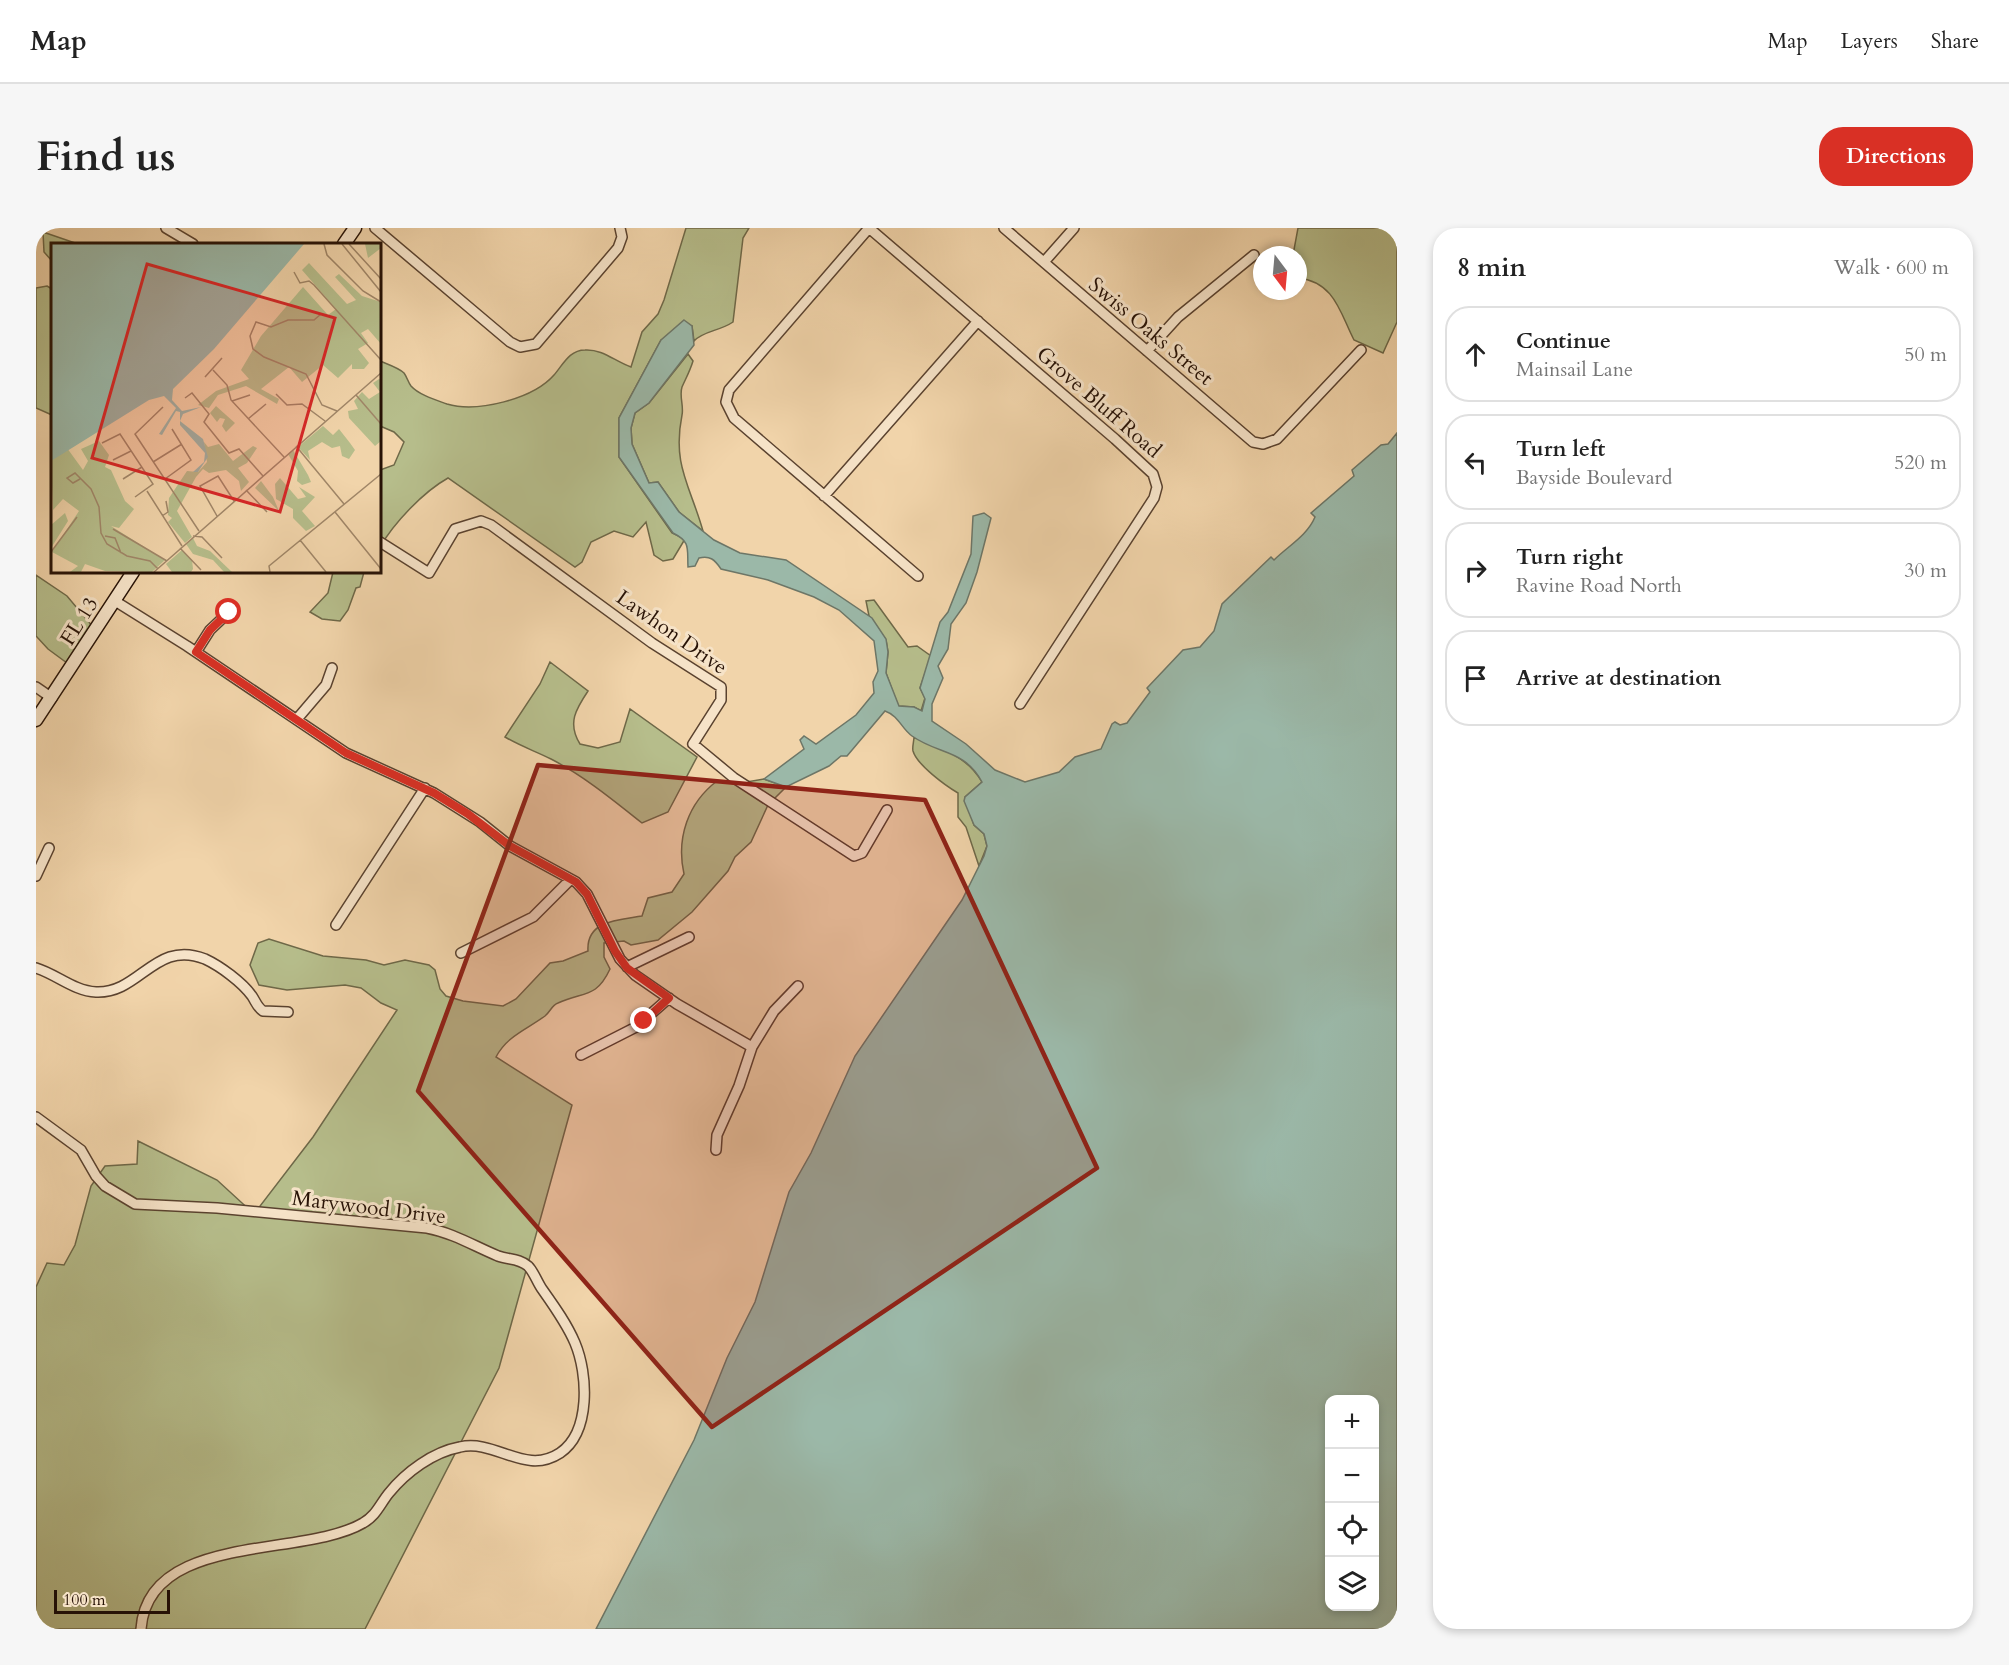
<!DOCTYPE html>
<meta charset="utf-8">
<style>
body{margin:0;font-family:Cardo,serif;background:#f6f6f6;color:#222}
.controls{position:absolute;right:18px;bottom:18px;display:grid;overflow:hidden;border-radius:12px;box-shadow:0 3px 9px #0003}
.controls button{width:54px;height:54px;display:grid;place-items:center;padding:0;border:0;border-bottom:2px solid #e0e0e0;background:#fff;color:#222;font:30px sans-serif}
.compass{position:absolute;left:1217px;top:18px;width:54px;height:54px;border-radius:50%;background:#fff;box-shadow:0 3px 9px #0003;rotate:164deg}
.scale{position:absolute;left:18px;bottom:15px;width:116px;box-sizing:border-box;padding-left:6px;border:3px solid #271206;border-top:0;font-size:16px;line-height:21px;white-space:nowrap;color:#271206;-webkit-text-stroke:4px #f6e3c8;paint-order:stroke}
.stop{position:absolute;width:18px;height:18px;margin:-14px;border:4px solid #d93025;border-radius:50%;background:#fff}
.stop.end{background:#d93025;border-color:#fff;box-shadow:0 2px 6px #0008}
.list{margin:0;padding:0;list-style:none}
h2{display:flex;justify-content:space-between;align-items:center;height:78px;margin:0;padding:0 24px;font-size:26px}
h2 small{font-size:20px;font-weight:400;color:#767676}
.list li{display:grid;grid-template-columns:39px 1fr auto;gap:18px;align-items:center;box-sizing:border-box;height:96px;margin:0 12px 12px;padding:0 12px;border:2px solid #e0e0e0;border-radius:24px}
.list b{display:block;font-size:22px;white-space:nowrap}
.list p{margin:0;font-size:20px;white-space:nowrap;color:#767676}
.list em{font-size:20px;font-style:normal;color:#767676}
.icon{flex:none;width:33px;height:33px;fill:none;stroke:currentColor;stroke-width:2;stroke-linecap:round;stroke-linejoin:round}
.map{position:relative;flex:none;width:1361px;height:1401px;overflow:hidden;border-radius:24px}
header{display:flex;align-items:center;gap:36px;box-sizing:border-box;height:84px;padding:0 30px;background:#fff;border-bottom:2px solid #e0e0e0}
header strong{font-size:28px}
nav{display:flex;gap:33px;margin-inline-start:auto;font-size:21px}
.intro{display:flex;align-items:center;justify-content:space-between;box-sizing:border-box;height:144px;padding:0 36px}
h1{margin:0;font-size:42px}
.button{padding:15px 27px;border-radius:24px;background:#d93025;color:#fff;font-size:21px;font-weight:700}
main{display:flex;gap:36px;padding:0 36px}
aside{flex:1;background:#fff;border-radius:24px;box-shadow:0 3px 9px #0003}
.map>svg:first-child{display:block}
</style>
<header>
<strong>Map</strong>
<nav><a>Map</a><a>Layers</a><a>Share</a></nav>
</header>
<div class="intro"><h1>Find us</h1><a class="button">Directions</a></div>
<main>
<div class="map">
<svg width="1361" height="1401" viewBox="0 0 1361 1401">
<rect width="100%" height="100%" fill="#f1d4aa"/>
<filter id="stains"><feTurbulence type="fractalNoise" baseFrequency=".00333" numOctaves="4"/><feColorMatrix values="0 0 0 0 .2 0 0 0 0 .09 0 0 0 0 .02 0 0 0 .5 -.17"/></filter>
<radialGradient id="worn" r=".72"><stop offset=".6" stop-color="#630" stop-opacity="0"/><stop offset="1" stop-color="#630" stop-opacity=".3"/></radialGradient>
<!-- green -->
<path fill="#b6bd8b" stroke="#6e6848" stroke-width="1.5" d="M650,0h63l-6,10 -10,84c-13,9 -30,9 -39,19l-2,-15 -31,14 -42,78v39l53,76 13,6 -12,20 -10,2 -9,-6 -8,-33 -13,15 -19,-6 -23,11 -9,20 -7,5 -127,-89c-25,14 -54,45 -68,69v-77l14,-5 10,-23 -10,-10 -14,-6v-65c7,3 19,7 24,12 3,4 4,9 7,13 8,9 25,14 36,18 30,9 86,-5 107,-29 9,-10 15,-25 31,-25 18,-1 29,11 46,17l11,-35 16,-18 6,-14z
M1262,0h99v94l-14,31 -29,-13c-14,-27 -19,-58 -56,-62v-23h-5z
M7,4l35,12h-26v17l-8,-9z
M11,58l5,3v126l-16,-7v-120z
M652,126l5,7c-3,10 -7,17 -11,26 -3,9 2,19 0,28 -10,50 8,70 21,116l-24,-19 -21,-30 -9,1 -17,-39 -1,-16 4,-15 14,-10z
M297,344h31l-4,15 -4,1 -8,22 -8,11 -18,-2 -12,-7 18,-19z
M0,347l31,21 26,31 -26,36 -19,-14 -12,-13z
M838,372l34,47 9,-1 14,10 -11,32 5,10 -4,13 -7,-4 -16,-1 -12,-33 2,-21 -2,-12 -17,-24 -3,-15z
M514,434l38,29c-12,18 -21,32 -8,53l18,4 22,-6 10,-33 67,48 -29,55 -26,11c-29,-23 -58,-47 -91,-64 -16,-8 -31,-13 -46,-22l35,-53z
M878,509c27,11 53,19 68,45l-17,15 9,28 10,9 3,12 -8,20 -13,-39 -8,-10v-24c-12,-7 -41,-28 -45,-42 -1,-4 1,-10 1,-14z
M728,551l22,8 -18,18 -17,37 -16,15 -7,14 -36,41 -34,28 -27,5 -7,-4 -20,2v14l6,12c-14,30 -26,22 -52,34 -6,2 -8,9 -13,13 -19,14 -38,20 -49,41l76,48 -73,263 -134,261h-329v-342l11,-24 17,2 11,-20 16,-59 14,-20 32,-2 1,-23 79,39 37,34 59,-77 84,-127 -16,-7 -20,-15 -16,-3 -58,5 -28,-5 -9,-20 8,-22 11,-4 54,17 43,4 18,5 21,-5 24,5 6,5 5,19 6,7 17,5 40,5 13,-7 34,-36 13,-2 25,-10c-2,-31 31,-31 54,-35l6,-18 24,-6 12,-18c-8,-36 4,-71 33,-93l18,3z"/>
<!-- water -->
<path fill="#9bb8a8" stroke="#6d7667" stroke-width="1.5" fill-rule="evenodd" d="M648,92l8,6 2,19 -45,58 -14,10 -4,15 1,16 17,39 9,-1 21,30 35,28 26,13 46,7 86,58 14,21 2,13 -2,21 13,33 15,1 8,4 3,-12 -5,-11 20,-66 8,-10 23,-58 2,-38 11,-3 7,5 -14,54 -11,31 -15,21 -3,25 -10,17 5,12 -11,26v17l34,23 29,26 30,12 34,-10 16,-15 26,-8 11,-25 3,-2 5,3 7,-2 23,-31 -3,-4 36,-38 17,-3 14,-16 8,-27 49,-47 3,3c14,-14 33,-24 41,-43l-4,-4 43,-37 -2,-6 29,-25 7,-1 9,-11v1196h-801l98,-189 33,-82 28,-56 34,-110 22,-39 44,-97 107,-156 22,-44 3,-10 -3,-12 -10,-9 -10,-24 1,-4 17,-15c-18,-33 -43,-27 -70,-46 -11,-8 -13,-20 -27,-25l-38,45h-6l-12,10 -43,21 -22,-8 40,-30 -4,-9 4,-4 12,8 40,-29 18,-22 -1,-11 5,-11 -4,-30 -35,-31 -25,-13 -46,-17 -47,-11c-6,-9 -11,-14 -22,-11l-4,8 -7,1c-1,-19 3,-25 -15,-34l-54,-76v-39l42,-78zM1294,1172h44v206h-44z"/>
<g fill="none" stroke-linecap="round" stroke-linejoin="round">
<defs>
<path id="minor" d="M130,0l27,16
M339,0l135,114 10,5 16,-3 82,-96 4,-11 -2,-9
M968,0l249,214 10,2 14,-5 84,-89
M1008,34l30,-34
M1111,123l31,-34 76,-62
M788,268l154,-175
M344,314l49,31 26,-44 26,-8 10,4 161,118 69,44v13l-28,44 41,34 120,78 8,-3 25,-43
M882,348l-184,-158 -8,-16 3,-12 140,-162 246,211 38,35 4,13 -3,11 -134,206
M79,373l72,45 159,107 88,40 46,29 30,24 66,36 11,12 33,65 15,16 42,29 75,43
M160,424l14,-22 19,-18
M0,459l16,11
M261,491l29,-34 6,-17
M0,648l13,-28
M300,697l89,-137
M425,725l72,-36 37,-37
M591,739l62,-30
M0,740c20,6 38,23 60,24 44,2 59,-53 109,-33 15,7 37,23 47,37 4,6 5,11 11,15l25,1
M545,827l55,-28 33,-29
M0,889l45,33 15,26 9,10 30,18 82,4 210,20c26,5 47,18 71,28 11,4 21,2 30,10 6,6 9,16 14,23 12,17 25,35 33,54 13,31 16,89 -15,110 -35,23 -64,-14 -100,-6 -27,5 -54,25 -71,46 -9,11 -13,23 -26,30 -59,35 -215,9 -222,106
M680,922l1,-15 22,-49 13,-39 22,-36 24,-25"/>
<path id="secondary" d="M308,16l11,-16
M0,492l97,-148"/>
</defs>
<!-- minor casing -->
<use href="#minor" stroke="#5a422f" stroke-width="12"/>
<!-- secondary casing -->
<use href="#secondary" stroke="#271206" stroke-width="15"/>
<!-- minor -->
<use href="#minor" stroke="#f6e3c8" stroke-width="9"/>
<!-- secondary -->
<use href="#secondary" stroke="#f6e3c8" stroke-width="12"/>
</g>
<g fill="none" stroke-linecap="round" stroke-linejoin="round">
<!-- route -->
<path stroke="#d93025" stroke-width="8" d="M193,384l-19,18 -14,22 150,101 88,40 34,21 42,32 66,36 11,12 28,57 12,17 42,30 -25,23"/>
</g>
<!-- marked area -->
<path fill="#8f2418" fill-opacity="0.2" stroke="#8f2418" stroke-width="4.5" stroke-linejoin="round" d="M502,537l387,35 172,368 -385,259 -294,-336z"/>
<g text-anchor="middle" stroke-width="6" stroke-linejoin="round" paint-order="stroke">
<!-- street labels -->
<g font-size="21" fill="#271206" stroke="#f6e3c8">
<text transform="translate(1115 103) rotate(40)" y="7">Swiss Oaks Street</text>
<text transform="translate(1063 174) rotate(41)" y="7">Grove Bluff Road</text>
<text transform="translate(43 393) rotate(-58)" y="7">FL 13</text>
<text transform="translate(636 404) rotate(35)" y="7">Lawhon Drive</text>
<text transform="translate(333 979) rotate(7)" y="7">Marywood Drive</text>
</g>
</g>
<!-- overview -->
<g transform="translate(15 15)">
<rect width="330" height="330" fill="#f1d4aa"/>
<path d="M314,1h16v4l-13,10zM258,20l38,41 9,-4 -21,-23 4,-3 23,22 19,6v42l-13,-15 -7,4 7,10 -10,6 11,14 -5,6h-12v-5l-14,14 -15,-13 -21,17 -13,-15 -28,22 18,10 -2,5 -31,-18 -28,9 -9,13 -11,-3 18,-14 33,-12 -8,-9 20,-34 42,-49 25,28 8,-6 -34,-39zM328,136l2,1v61l-6,5 -26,-28 -1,-7 10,-2 -4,-8 8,-9 7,7 11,-7 -7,-9zM165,163l19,17 -9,9 -4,-6 3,-7 -5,-1 -3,4 -7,-9zM272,183l10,9 6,-6 11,14 5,7 -6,9 -7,-3 -2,-10 -8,2 -10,-6 -14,9 2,9 -12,-13zM48,198l10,14 -4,12 6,3 14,31 9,8 -15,19 -8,-2 54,34 -13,12 -47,-1 -20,-7 -4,8h-11l8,-6 -26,-14 27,-41 -16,-12 -10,11 -2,-49 16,-13 16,22 5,-9 -7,-12zM153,199l4,5 11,-3 14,17 20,-15 4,2 -10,15 -9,5 11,14 -8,9 -2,-10 -13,-11 -17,3 -6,-4 -7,8 -19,34 15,26 -7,6 -17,-21 4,-4 -4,-3 1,-17 18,-27 11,1 9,-10zM242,207l15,25 3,7 -9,3 -5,-4 1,-10 -10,-17zM229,235l18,21 8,-2 -7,-10 16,10 -13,14 13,15 -9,5 -13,-13v-9l-17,-10 -1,-15zM210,238l12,16 6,14 -24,-23zM14,270l3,8 -17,27v-23zM142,295l4,8 13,5 22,21h-8l-11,-12 -20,-6 -7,-10zM131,307l10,10 1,9 -2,3h-19l-6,-8z" fill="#b6bd8b"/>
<path d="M0,1h253l-90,105 -41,40 -1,11 10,11 19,-4 -18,7 -3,7 23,18 5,18 -10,15h-5l11,-10 1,-9 -25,-28v-13l-4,-1 -14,24 -3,-1 17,-26 -12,-12 -15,4 -98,61z" fill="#9bb8a8"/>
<path fill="none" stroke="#a08668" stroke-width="1.5" d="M273,1l3,11 36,36 18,11M291,1l39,48M298,1l32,35M243,29l6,11 9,-2 5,4 67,75M270,71l-7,6h-26l-17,7 -15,-5 -6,14 3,13 11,8 42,17 16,31 15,6M162,127l14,15 4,15 53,57M154,134l17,-19M225,151l11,11 15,-1 23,17M305,152l25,29M134,155l7,-5 17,21 -5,8 25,31 10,-4 24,27M181,158l18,-6M112,164l-28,27 64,97M197,176l18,-15M51,200l18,-9 33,50 -18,13M245,203l48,58M62,217l18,-9M102,219l29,-18M29,236l-7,4 -6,-5 8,-5 16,16 8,18 2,26 6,11 20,12 23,5 8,8M72,236l19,-12M114,236l26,-19 -19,-31M195,247l21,22M96,248l35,55M284,269l46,57M111,273l6,-4 -2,-11M166,273l-17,-30 18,-10 16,25M62,286l54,32M54,293l10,2 6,15M142,293l9,1 20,21M249,297l26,32M129,305l21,22M0,309l26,-35M103,329l227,-199M219,329l-1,-6 112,-92"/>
<path fill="#d62828" fill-opacity="0.15" stroke="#d62828" stroke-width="3" d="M96,21l188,54 -55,194 -188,-54z"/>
<rect width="330" height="330" fill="none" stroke="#271206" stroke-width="3"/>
</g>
<rect width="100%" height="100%" filter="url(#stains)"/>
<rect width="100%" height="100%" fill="url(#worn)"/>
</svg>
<div class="controls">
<button>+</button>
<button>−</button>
<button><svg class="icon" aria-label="locate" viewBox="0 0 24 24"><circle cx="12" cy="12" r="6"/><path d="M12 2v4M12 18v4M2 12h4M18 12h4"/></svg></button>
<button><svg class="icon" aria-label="layers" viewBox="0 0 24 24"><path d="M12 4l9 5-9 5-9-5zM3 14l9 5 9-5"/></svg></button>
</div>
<svg class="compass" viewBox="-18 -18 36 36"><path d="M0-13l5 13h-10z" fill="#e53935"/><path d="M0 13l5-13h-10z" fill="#767676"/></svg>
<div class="scale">100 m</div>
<div class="stop" style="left:193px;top:384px"></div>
<div class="stop end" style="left:608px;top:793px"></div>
</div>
<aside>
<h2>8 min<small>Walk · 600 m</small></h2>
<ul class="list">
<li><svg class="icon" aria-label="ahead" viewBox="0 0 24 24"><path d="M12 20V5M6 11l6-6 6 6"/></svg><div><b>Continue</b><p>Mainsail Lane</p></div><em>50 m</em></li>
<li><svg class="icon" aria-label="left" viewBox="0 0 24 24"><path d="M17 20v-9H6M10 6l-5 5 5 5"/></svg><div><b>Turn left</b><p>Bayside Boulevard</p></div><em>520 m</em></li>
<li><svg class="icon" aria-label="right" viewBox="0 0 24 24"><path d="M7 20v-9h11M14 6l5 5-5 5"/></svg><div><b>Turn right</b><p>Ravine Road North</p></div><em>30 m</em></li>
<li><svg class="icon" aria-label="arrive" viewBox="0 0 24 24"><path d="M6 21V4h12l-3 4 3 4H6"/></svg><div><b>Arrive at destination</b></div></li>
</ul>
</aside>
</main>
